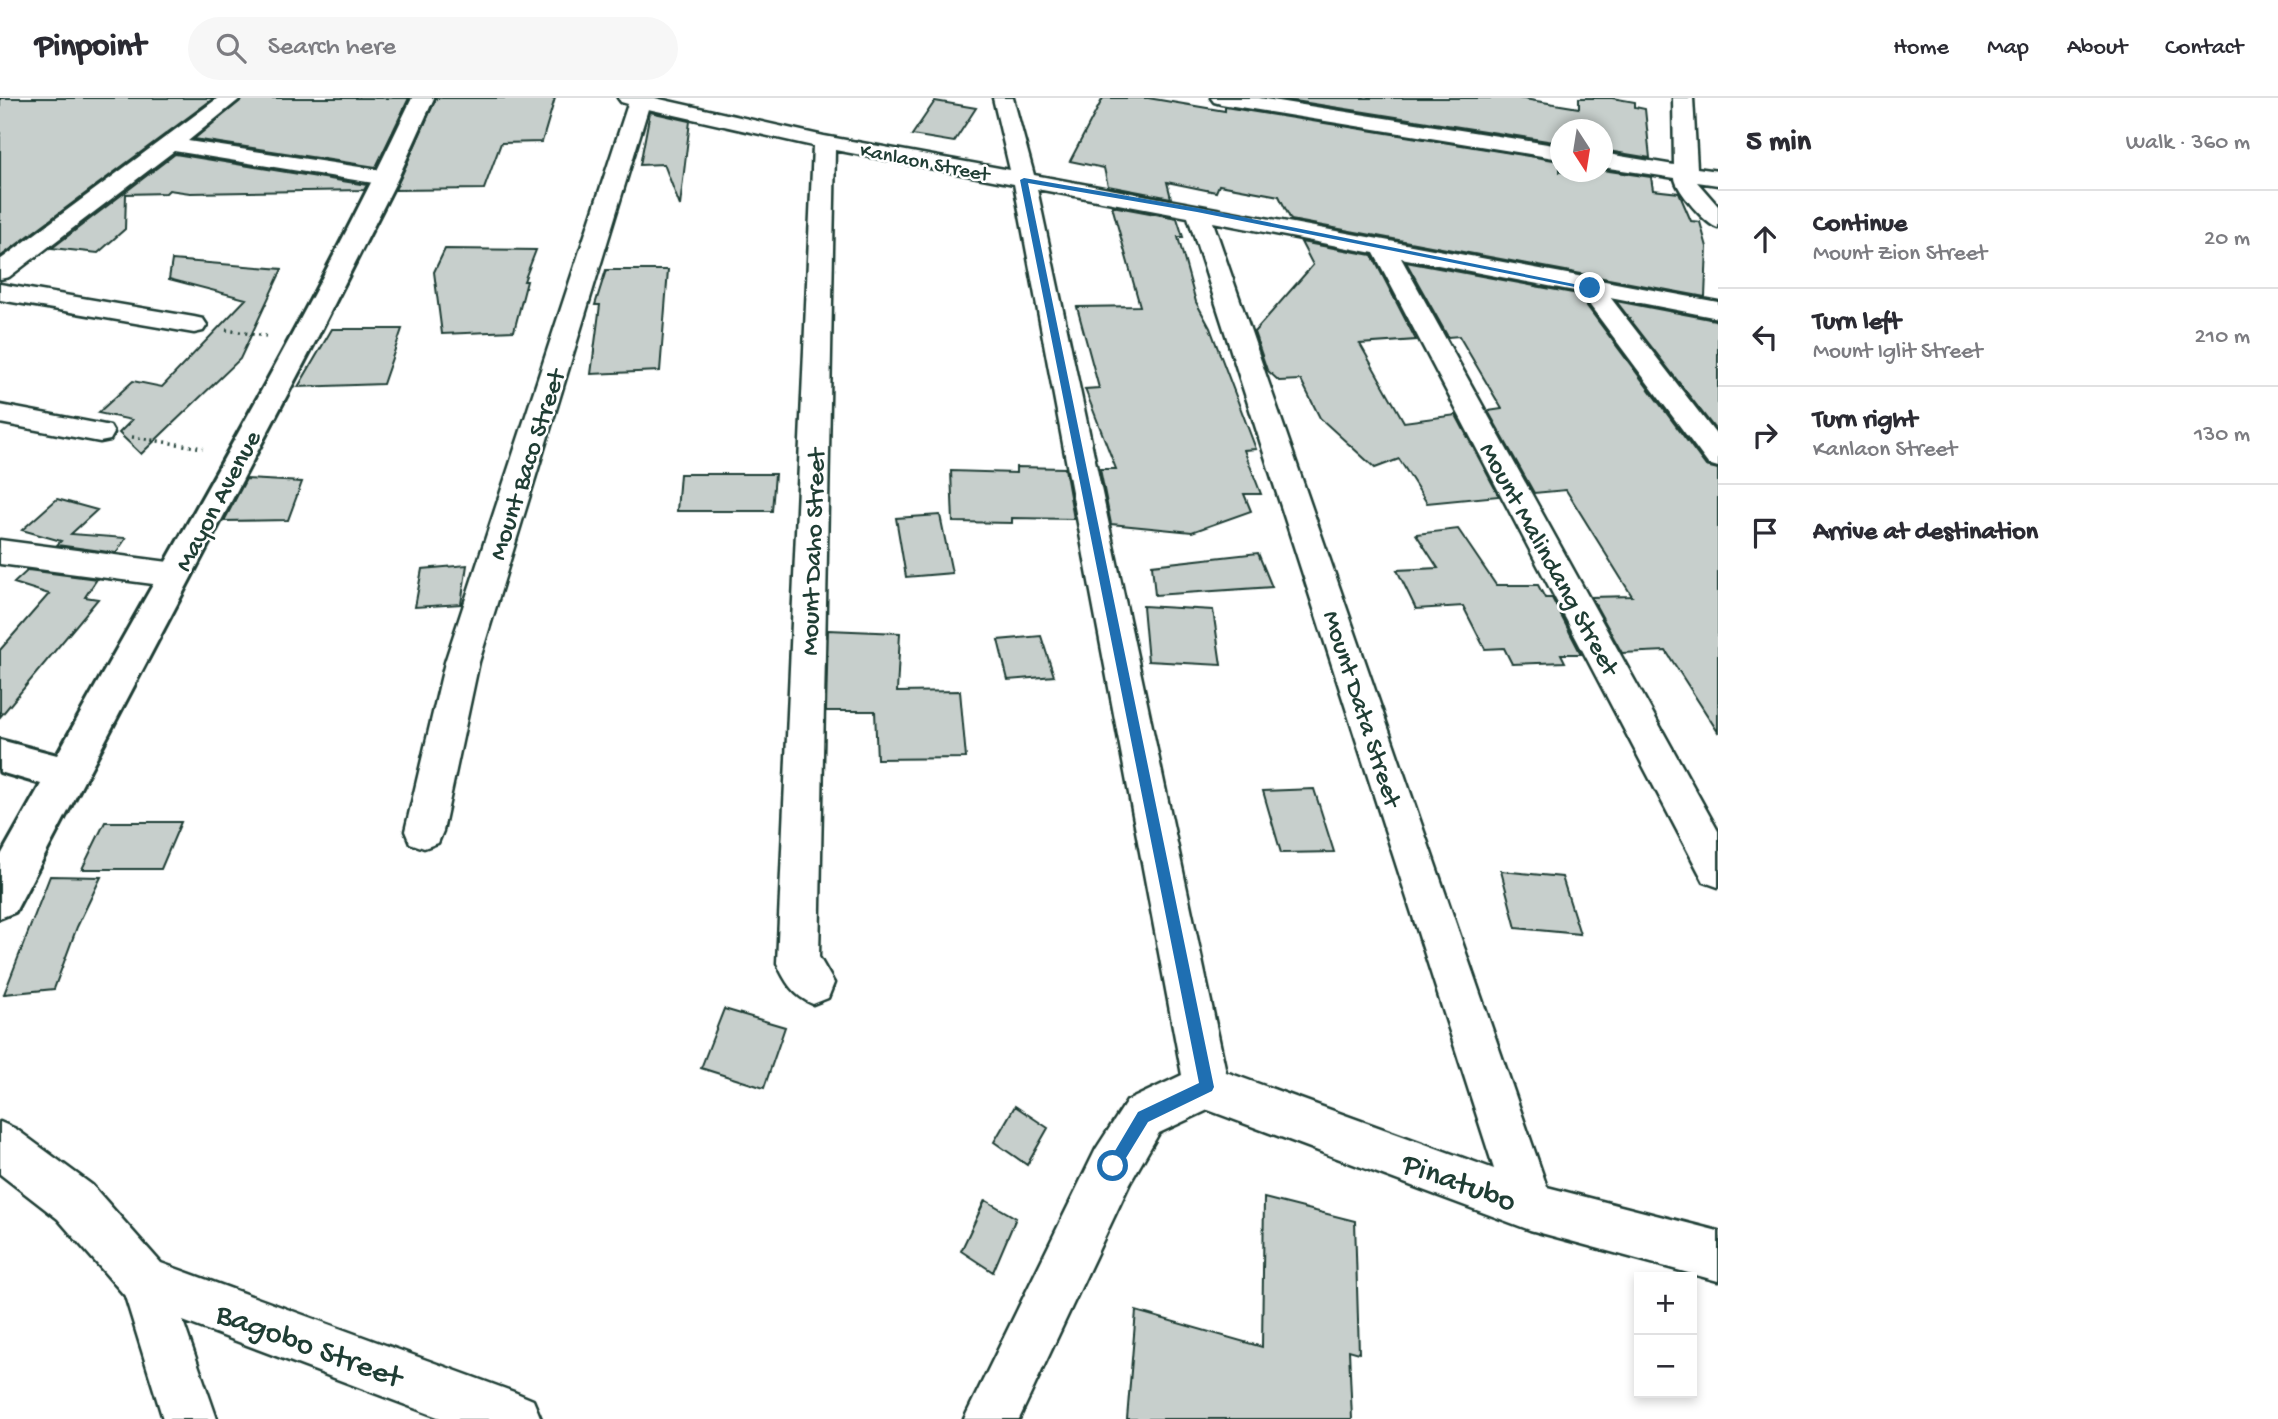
<!DOCTYPE html>
<meta charset="utf-8">
<style>
body{margin:0;font-family:"Gochi Hand",sans-serif;background:#f7f7f7;color:#2b2b33}
.controls{position:absolute;right:21px;bottom:21px;display:grid;overflow:hidden;border-radius:0px;box-shadow:0 4px 10px #0003}
.controls button{width:63px;height:63px;display:grid;place-items:center;padding:0;border:0;border-bottom:2px solid #e1e1e2;background:#fff;color:#2b2b33;font:35px sans-serif}
.compass{position:absolute;left:1550px;top:21px;width:63px;height:63px;border-radius:50%;background:#fff;box-shadow:0 4px 10px #0003;rotate:168deg}
.stop{position:absolute;width:21px;height:21px;margin:-16px;border:5px solid #1f6fb2;border-radius:50%;background:#fff}
.stop.end{background:#1f6fb2;border-color:#fff;box-shadow:0 2px 7px #0008}
.list{margin:0;padding:0;list-style:none}
h2{display:flex;justify-content:space-between;align-items:center;height:91px;margin:0;padding:0 28px;font-size:30px}
h2 small{font-size:23px;font-weight:400;color:#7c7c81}
.list li{display:grid;grid-template-columns:46px 1fr auto;gap:21px;align-items:center;box-sizing:border-box;height:98px;padding:0 28px;border-top:2px solid #e1e1e2}
.list b{display:block;font-size:26px;white-space:nowrap}
.list p{margin:0;font-size:23px;white-space:nowrap;color:#7c7c81}
.list em{font-size:23px;font-style:normal;color:#7c7c81}
.icon{flex:none;width:38px;height:38px;fill:none;stroke:currentColor;stroke-width:2;stroke-linecap:round;stroke-linejoin:round}
.map{position:relative;flex:none;width:1718px;height:1321px;overflow:hidden}
header{display:flex;align-items:center;gap:42px;box-sizing:border-box;height:98px;padding:0 35px;background:#fff;border-bottom:2px solid #e1e1e2}
header strong{font-size:33px}
nav{display:flex;gap:38px;margin-inline-start:auto;font-size:24px}
.search{width:490px;height:63px;background:#f7f7f7;display:flex;align-items:center;gap:18px;box-sizing:border-box;padding:0 24px;border-radius:38px;color:#7c7c81;font-size:26px}
main{display:flex}
aside{flex:1;background:#fff}
.map>svg:first-child{display:block}
</style>
<header>
<strong>Pinpoint</strong>
<div class="search"><svg class="icon" aria-label="search" viewBox="0 0 24 24"><circle cx="10" cy="10" r="6"/><path d="M15 15l6 6"/></svg>Search here</div>
<nav><a>Home</a><a>Map</a><a>About</a><a>Contact</a></nav>
</header>
<main>
<div class="map">
<svg width="1718" height="1321" viewBox="0 0 1718 1321">
<rect width="100%" height="100%" fill="#fff"/>
<filter id="ink" filterUnits="userSpaceOnUse"><feTurbulence type="fractalNoise" baseFrequency=".0143" numOctaves="2"/><feDisplacementMap in="SourceGraphic" scale="14" xChannelSelector="R" yChannelSelector="G"/><feConvolveMatrix kernelMatrix="1 2 1 2 8 2 1 2 1" color-interpolation-filters="sRGB"/></filter>
<g filter="url(#ink)">
<!-- building -->
<path fill="#c7cfcc" stroke="#1f3d34" stroke-width="2" d="M0,0h214l-214,159z
M244,0h165l-33,69 -182,-28z
M436,0h119l-13,44 -41,1 -17,46 -89,1z
M1103,0h45l77,13v-4l335,54v11l42,-2 49,7 2,13 26,3 12,28 9,1 7,25 -2,50 -414,-77 -12,-24 -60,-11 -3,7 -49,-10 4,16 -63,-12 -4,-18 -34,-7z
M1276,0h242l61,10v-10h33l23,4v5l10,2 5,49 -48,-8v-20h-42v13z
M935,3l41,7 -22,34 -42,-7z
M650,14l40,9 -10,85 -16,-42 -24,1z
M175,56l192,31 -3,5 -174,3 -21,-3 -3,3 -40,1 -1,35 -27,24 -46,-5z
M1112,108l65,12 6,19h-5l18,65 14,26 46,121 -12,1 17,44h-17l7,17 -59,21 -81,-8 -11,-55h16l-31,-80 14,-1 -22,-81 63,-1z
M1301,144l71,13 44,85 -56,4 44,78 52,-7 43,81 -72,7 -28,-44 -24,9 -55,-50 -19,-38 -22,1 -12,-11 -13,-38 59,-67z
M445,151l91,1 -12,31h3l-13,50 -72,3 -8,-62z
M172,162l110,9 -42,90 -99,95 -22,-21 13,-13 -34,-7 35,-32 29,6 84,-88 -77,-20z
M1406,164l172,32 128,172 12,3v263l-52,-81 -44,2 -31,-56 41,-1 -66,-106 -32,3 -46,-82 14,-2 -43,-73 -11,1z
M606,172h62l-8,101 -69,3 9,-69h-5z
M1616,203l99,19 3,4v109z
M332,231h70l-19,55 -85,3z
M1016,369l49,1 9,51 -62,-1v5l-59,-1 -2,-51 65,2z
M680,376h95l-3,37h-95z
M246,381l56,3 -14,38 -64,1z
M57,401l40,11 -26,24 55,4 -10,15 -59,-8 4,-4 -39,-11z
M940,417l12,58 -46,4 -10,-59z
M1458,431l38,56h42l7,13h7l29,56h-20l4,8 -53,2 -8,-16 -19,1 -22,-43 -47,3 -19,-39 41,-2 -22,-34z
M1258,455l14,34 -117,8 -3,-30z
M467,467l-6,39 -46,3 7,-38z
M28,472l69,9 -12,18 13,2 -98,118v-67l49,-56 -35,-11z
M1143,508l70,4 8,55 -73,-4z
M828,532l72,3 -3,59 63,-1 6,67 -89,1 -2,-48h-49z
M1041,538l13,40 -46,4 -10,-40z
M1314,691l20,63 -53,1 -18,-62z
M105,724h76l-20,47h-79z
M1501,773l61,6 18,57 -64,-6z
M50,778l51,1 -24,50 -23,62 -50,5z
M724,911l61,18 -21,61 -63,-20z
M1015,1008l33,22 -21,37 -33,-23z
M1264,1100l91,23 4,132 -10,-3 3,69h-225l9,-108 126,36z
M985,1102l31,18 -23,54 -32,-21z"/>
<g fill="none" stroke-linecap="round" stroke-linejoin="round">
<defs>
<path id="street" d="M218,0h23l-53,43 198,30 8,2 3,5 -3,5 -8,2 -212,-34 -165,126 -9,2v-19z
M618,0h37l169,38 186,34 -17,-72h20l21,77 684,127v16l-108,-21 108,140v30l-10,-3 -128,-172 -179,-34 317,573v56l-14,-5 -330,-629 -161,-31 334,965 171,44v50l-188,-51 -322,-120 -49,23 -29,50 -111,236h-55l132,-270 31,-48 55,-26 -168,-891 -179,-34 -16,807 15,26 -6,15 -15,6c-19,-8 -28,-22 -36,-41l36,-817 -165,-37 -169,553 -36,169 -5,12 -14,5 -14,-5 -5,-12 40,-169 183,-558 -7,-2zM1037,91l151,28 306,952 -268,-97z
M1211,0h48l301,48v13l-339,-55 -7,-2z
M1673,0h20l4,70 21,3v14l-21,-3 21,24v22c-12,-3 -42,-38 -43,-50l-73,-11v-14l72,12z
M0,186l194,33 9,2 4,6 -4,6 -9,2 -194,-33z
M0,307l100,19 10,2 4,7 -4,7 -10,2 -100,-19z
M0,442l176,23 11,4 5,8 -5,8 -11,4 -176,-23z
M0,1024l16,7 76,56 69,78 353,129 19,8 8,19h-98l-260,-98 34,98h-54l-38,-123 -67,-77 -58,-45z"/>
<path id="secondary" d="M412,0h22l-36,80 -83,164 -300,570 -15,6v-61l41,-73 -41,-12v-32l57,15c121,-217 249,-432 355,-657z"/>
</defs>
<!-- street casing -->
<use href="#street" stroke="#1f3d34" stroke-width="5"/>
<!-- secondary casing -->
<use href="#secondary" stroke="#1f3d34" stroke-width="6"/>
<!-- path -->
<path stroke="#1f3d34" stroke-width="3.5" stroke-dasharray="2 4.5" stroke-linecap="butt" d="M226,232l40,6
M132,339l71,11"/>
<!-- street -->
<use href="#street" fill="#fff" fill-rule="evenodd"/>
<!-- secondary -->
<use href="#secondary" fill="#fff" fill-rule="evenodd"/>
</g>
</g>
<!-- route -->
<path fill="#1f6fb2" d="M1024,80l173,30 397,80 -4,2 -393,-78 -169,-29 186,904 -2,4 -64,31 -30,49 -5,2 -5,-2 -2,-5 32,-54 61,-29 -179,-903z"/>
<g text-anchor="middle" stroke-width="5" stroke-linejoin="round" paint-order="stroke">
<!-- far-street labels -->
<g font-size="21" fill="#1f3d34" stroke="#fff">
<text transform="translate(925 63) rotate(11)" y="7">Kanlaon Street</text>
</g>
<!-- street labels -->
<g font-size="26" fill="#1f3d34" stroke="#fff">
<text transform="translate(525 366) rotate(-72)" y="9">Mount Baco Street</text>
<text transform="translate(216 402) rotate(-62)" y="9">Mayon Avenue</text>
<text transform="translate(811 454) rotate(-88)" y="9">Mount Daho Street</text>
<text transform="translate(1551 460) rotate(61)" y="9">Mount Malindang Street</text>
<text transform="translate(1364 610) rotate(72)" y="9">Mount Data Street</text>
</g>
<!-- near-street labels -->
<g font-size="32" fill="#1f3d34" stroke="#fff">
<text transform="translate(1460 1082) rotate(20)" y="11">Pinatubo</text>
<text transform="translate(310 1245) rotate(20)" y="11">Bagobo Street</text>
</g>
</g>
</svg>
<div class="controls">
<button>+</button>
<button>−</button>
</div>
<svg class="compass" viewBox="-18 -18 36 36"><path d="M0-13l5 13h-10z" fill="#e53935"/><path d="M0 13l5-13h-10z" fill="#7c7c81"/></svg>
<div class="stop" style="left:1113px;top:1068px"></div>
<div class="stop end" style="left:1590px;top:190px"></div>
</div>
<aside>
<h2>5 min<small>Walk · 360 m</small></h2>
<ul class="list">
<li><svg class="icon" aria-label="ahead" viewBox="0 0 24 24"><path d="M12 20V5M6 11l6-6 6 6"/></svg><div><b>Continue</b><p>Mount Zion Street</p></div><em>20 m</em></li>
<li><svg class="icon" aria-label="left" viewBox="0 0 24 24"><path d="M17 20v-9H6M10 6l-5 5 5 5"/></svg><div><b>Turn left</b><p>Mount Iglit Street</p></div><em>210 m</em></li>
<li><svg class="icon" aria-label="right" viewBox="0 0 24 24"><path d="M7 20v-9h11M14 6l5 5-5 5"/></svg><div><b>Turn right</b><p>Kanlaon Street</p></div><em>130 m</em></li>
<li><svg class="icon" aria-label="arrive" viewBox="0 0 24 24"><path d="M6 21V4h12l-3 4 3 4H6"/></svg><div><b>Arrive at destination</b></div></li>
</ul>
</aside>
</main>
